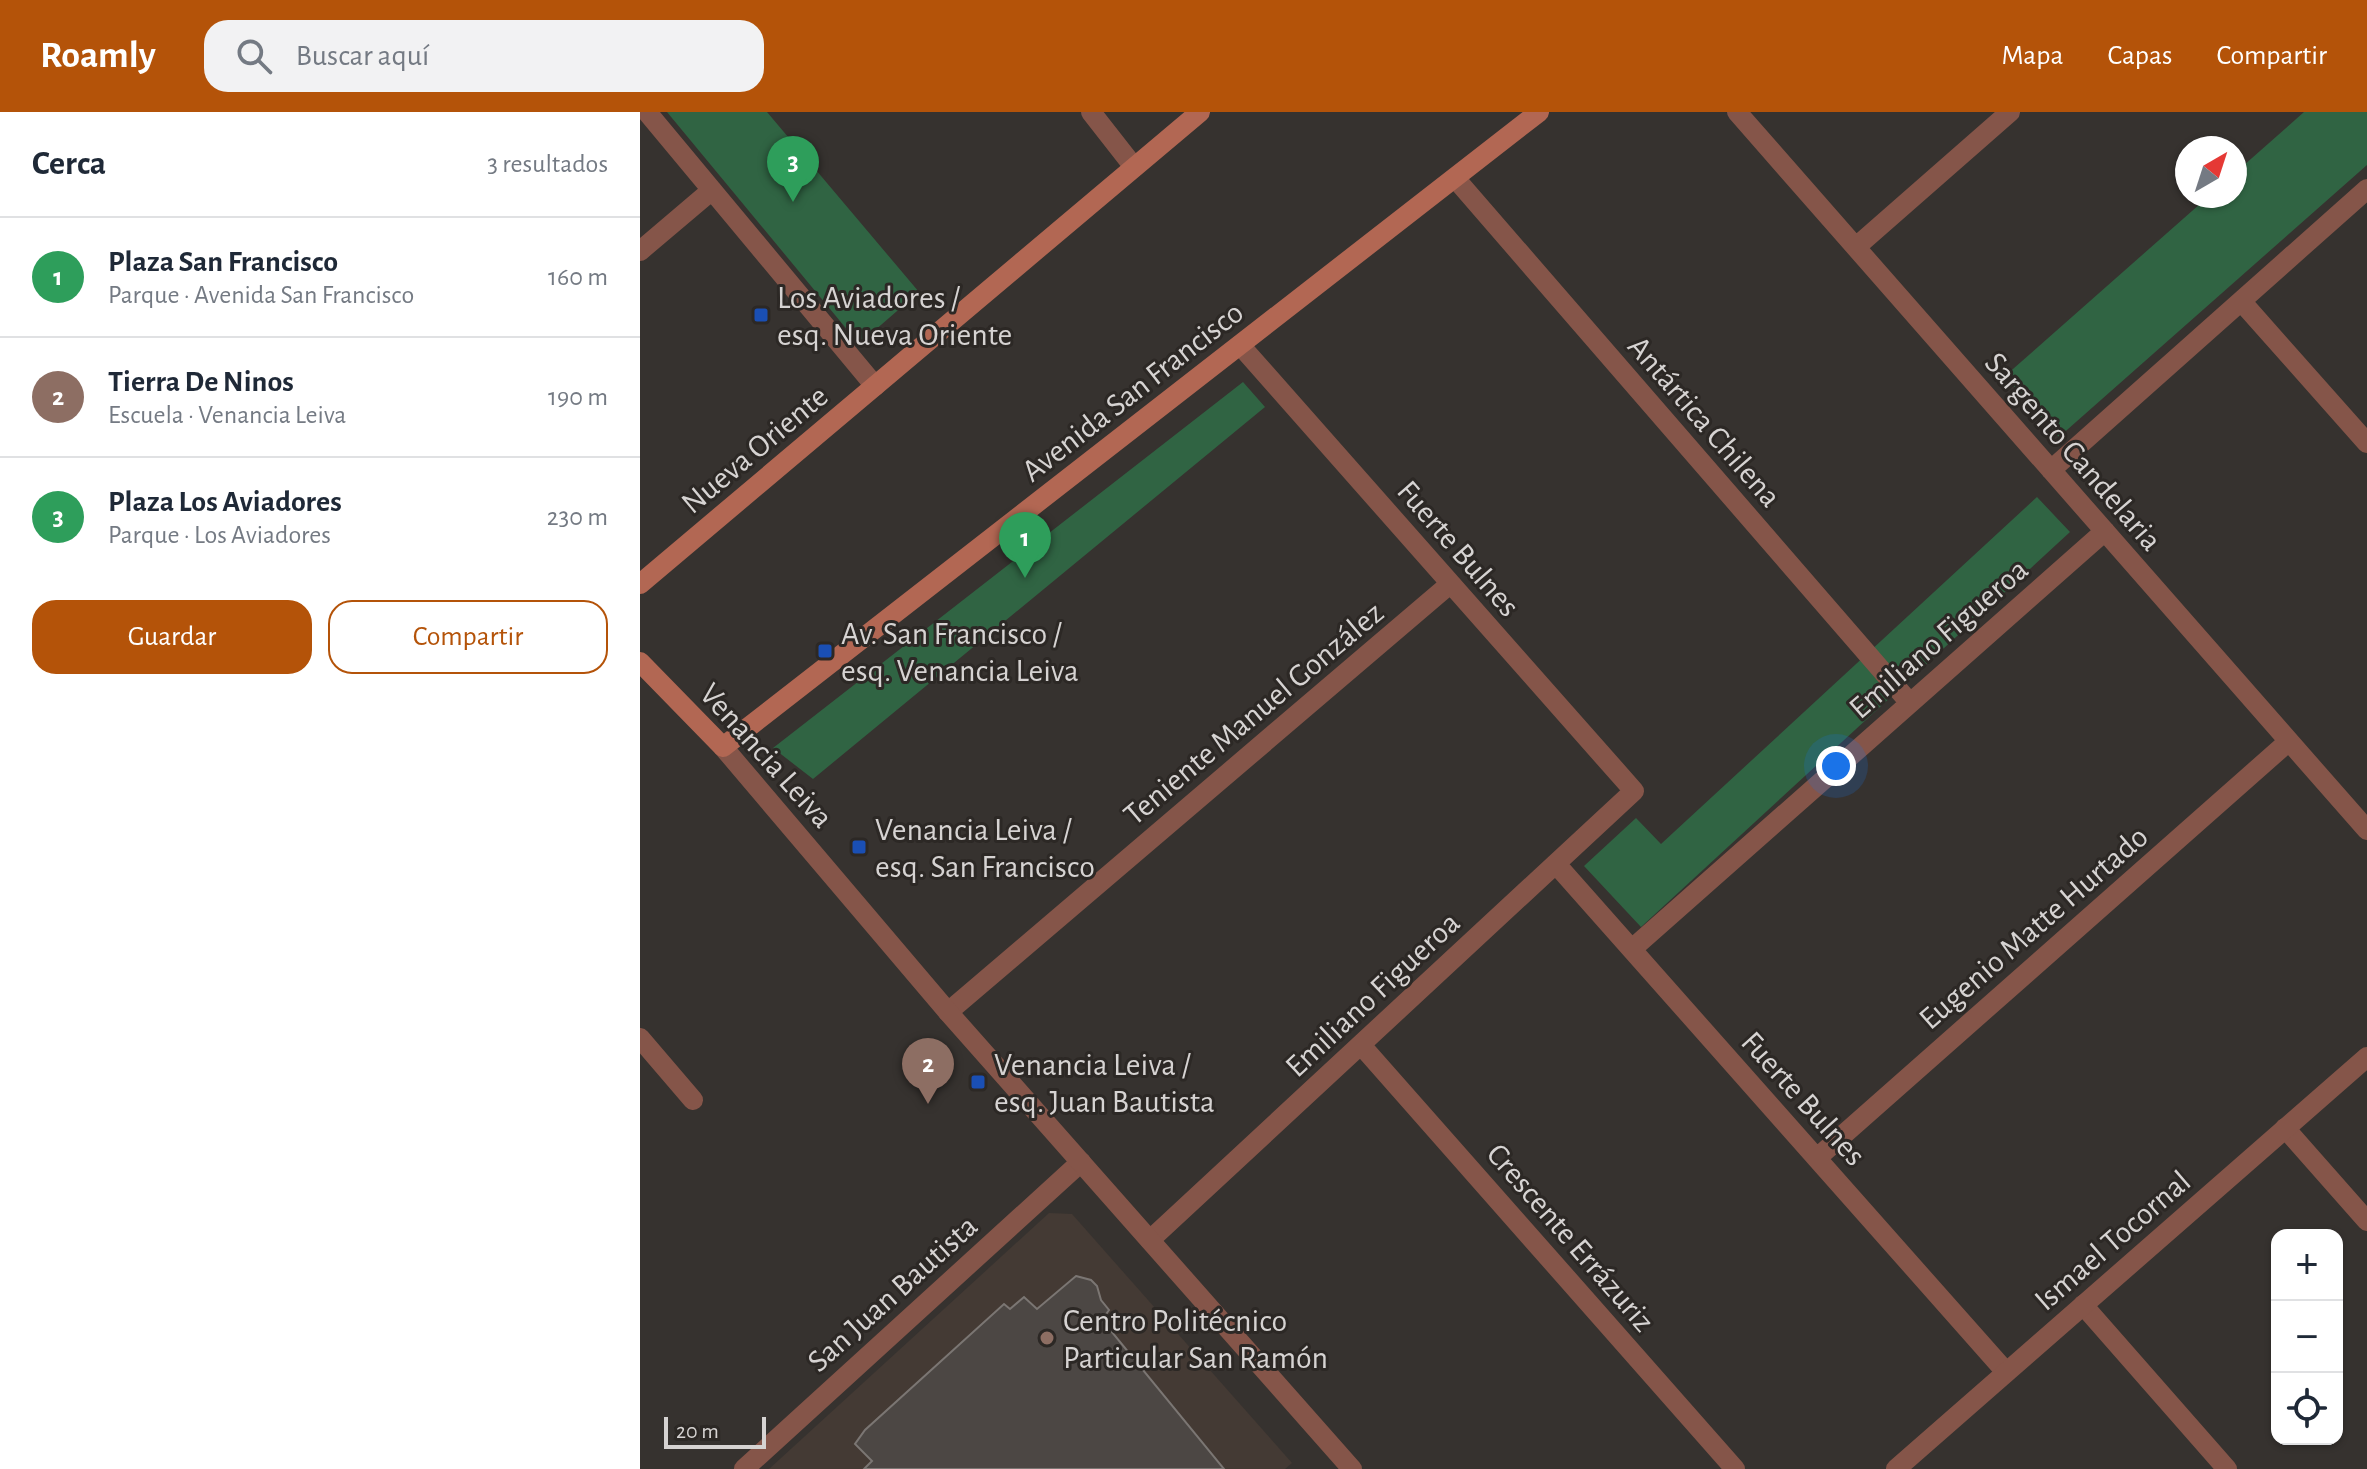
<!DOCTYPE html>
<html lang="es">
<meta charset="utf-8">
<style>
body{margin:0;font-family:"Alegreya Sans",sans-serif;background:#f2f2f3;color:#1f2937}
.controls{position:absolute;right:24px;bottom:24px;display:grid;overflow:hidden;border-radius:16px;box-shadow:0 2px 6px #0004}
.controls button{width:72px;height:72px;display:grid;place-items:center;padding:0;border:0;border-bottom:2px solid #e0e1e3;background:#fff;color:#1f2937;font:40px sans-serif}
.compass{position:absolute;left:1535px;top:24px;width:72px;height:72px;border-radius:50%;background:#fff;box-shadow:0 2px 6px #0004;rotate:39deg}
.scale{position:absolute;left:24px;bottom:20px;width:102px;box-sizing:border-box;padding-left:8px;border:4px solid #d6d3d2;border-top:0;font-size:22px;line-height:28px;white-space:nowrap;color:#d6d3d2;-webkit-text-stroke:6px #2c2825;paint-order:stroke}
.you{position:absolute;left:1196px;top:654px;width:28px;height:28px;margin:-20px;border:6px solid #fff;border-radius:50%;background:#1a73e8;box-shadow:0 0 0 12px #1a73e833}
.badge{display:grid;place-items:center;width:52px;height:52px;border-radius:50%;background:#b45309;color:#fff;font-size:26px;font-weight:700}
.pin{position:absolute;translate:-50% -66px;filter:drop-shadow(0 2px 4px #0008)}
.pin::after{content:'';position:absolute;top:42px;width:28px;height:24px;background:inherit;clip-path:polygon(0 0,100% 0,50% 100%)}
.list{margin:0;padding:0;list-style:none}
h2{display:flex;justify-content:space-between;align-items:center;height:104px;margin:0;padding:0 32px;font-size:34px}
h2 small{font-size:26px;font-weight:400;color:#747a83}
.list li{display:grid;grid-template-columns:52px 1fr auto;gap:24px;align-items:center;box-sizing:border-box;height:120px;padding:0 32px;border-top:2px solid #e0e1e3}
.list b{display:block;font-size:30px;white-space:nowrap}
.list p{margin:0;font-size:26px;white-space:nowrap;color:#747a83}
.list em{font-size:26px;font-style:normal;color:#747a83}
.actions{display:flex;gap:16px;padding:24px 32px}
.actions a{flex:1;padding:18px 0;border:2px solid #b45309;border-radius:24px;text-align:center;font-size:28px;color:#b45309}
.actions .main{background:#b45309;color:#fff}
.icon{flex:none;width:44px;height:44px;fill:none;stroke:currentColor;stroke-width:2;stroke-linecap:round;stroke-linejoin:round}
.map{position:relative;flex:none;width:1727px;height:1357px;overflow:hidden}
header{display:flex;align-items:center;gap:48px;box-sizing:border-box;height:112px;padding:0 40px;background:#b45309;color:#fff}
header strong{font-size:38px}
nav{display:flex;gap:44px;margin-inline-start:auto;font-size:28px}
.search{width:560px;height:72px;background:#f2f2f3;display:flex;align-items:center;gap:20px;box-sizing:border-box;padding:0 28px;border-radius:24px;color:#747a83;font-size:30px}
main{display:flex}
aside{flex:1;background:#fff}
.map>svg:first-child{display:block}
</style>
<header>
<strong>Roamly</strong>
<div class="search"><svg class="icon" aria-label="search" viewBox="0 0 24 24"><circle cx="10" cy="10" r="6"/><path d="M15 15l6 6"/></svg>Buscar aquí</div>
<nav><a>Mapa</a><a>Capas</a><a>Compartir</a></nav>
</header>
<main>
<aside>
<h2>Cerca<small>3 resultados</small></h2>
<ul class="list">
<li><span class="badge" style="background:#2e9e5b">1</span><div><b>Plaza San Francisco</b><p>Parque · Avenida San Francisco</p></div><em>160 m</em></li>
<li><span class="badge" style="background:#8d6e63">2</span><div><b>Tierra De Ninos</b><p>Escuela · Venancia Leiva</p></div><em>190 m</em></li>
<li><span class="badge" style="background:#2e9e5b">3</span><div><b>Plaza Los Aviadores</b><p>Parque · Los Aviadores</p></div><em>230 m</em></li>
</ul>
<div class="actions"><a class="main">Guardar</a><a>Compartir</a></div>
</aside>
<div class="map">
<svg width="1727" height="1357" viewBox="0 0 1727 1357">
<rect width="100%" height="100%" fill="#36322f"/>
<!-- built -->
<path fill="#443a34" d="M409,1101l23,1 220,249 -7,6h-516z"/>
<!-- green -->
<path fill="#306443" d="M27,0h100l152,180 -60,52z
M1664,0h63v53l-308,272 -54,-61 204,-180h26v-23z
M603,270l22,25 -452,372 -40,-31z
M1397,385l33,35 -429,395 -57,-61 52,-48 25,26z"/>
<!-- building -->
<path fill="#4c4744" stroke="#7b7673" stroke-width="2" d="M436,1164l15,4 6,6 4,14 8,10 -7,10 122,149h-360l8,-8 -17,-17 10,-14 139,-126 6,5 14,-12 13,12z"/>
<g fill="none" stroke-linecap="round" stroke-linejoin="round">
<!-- minor -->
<path stroke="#855549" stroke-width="20" d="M7,0l228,274
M451,0l43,55
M1097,0l630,718
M815,66l455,525
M1216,135l154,-135
M0,139l72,-61
M1601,189l126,142
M1411,358l316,-281
M916,752l450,508
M992,837l473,-418
M308,900l502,-428
M0,926l53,62
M721,933l374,424
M1645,1016l82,93
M1177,1046l472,-417
M510,1128l484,-449 -394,-446
M1443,1193l144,164
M104,1357l337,-307"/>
<!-- tertiary -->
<path stroke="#855549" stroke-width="20" d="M83,635l225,265 404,457
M1256,1357l471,-412"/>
<!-- secondary -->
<path stroke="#b26753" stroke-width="20" d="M0,472l560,-472
M0,550l83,85 816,-635"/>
</g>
<!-- markers -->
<g fill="#1a4fb4" stroke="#2c2825" stroke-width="3">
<rect x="113" y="195" width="16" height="16" rx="4"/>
<rect x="177" y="531" width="16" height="16" rx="4"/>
<rect x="211" y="727" width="16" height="16" rx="4"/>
<rect x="330" y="962" width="16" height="16" rx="4"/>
</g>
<circle fill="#8d6e63" stroke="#2c2825" stroke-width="3" cx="407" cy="1226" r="8"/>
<g text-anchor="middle" stroke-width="6" stroke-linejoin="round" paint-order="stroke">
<!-- poi labels -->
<g font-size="32" fill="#d6d3d2" stroke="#2c2825" text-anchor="start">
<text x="137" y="196">Los Aviadores /<tspan x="137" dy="37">esq. Nueva Oriente</tspan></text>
<text x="201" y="532">Av. San Francisco /<tspan x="201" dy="37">esq. Venancia Leiva</tspan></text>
<text x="235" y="728">Venancia Leiva /<tspan x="235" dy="37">esq. San Francisco</tspan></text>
<text x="354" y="963">Venancia Leiva /<tspan x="354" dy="37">esq. Juan Bautista</tspan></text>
<text x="423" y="1219">Centro Politécnico<tspan x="423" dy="37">Particular San Ramón</tspan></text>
</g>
<!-- street labels -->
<g font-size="32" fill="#d6d3d2" stroke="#2c2825">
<text transform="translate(492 279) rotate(-38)" y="11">Avenida San Francisco</text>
<text transform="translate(1065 309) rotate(49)" y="11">Antártica Chilena</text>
<text transform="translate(114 337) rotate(-40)" y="11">Nueva Oriente</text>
<text transform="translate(1434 339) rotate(49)" y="11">Sargento Candelaria</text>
<text transform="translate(819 436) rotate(49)" y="11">Fuerte Bulnes</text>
<text transform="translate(1298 526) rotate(-41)" y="11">Emiliano Figueroa</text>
<text transform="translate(613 601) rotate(-40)" y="11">Teniente Manuel González</text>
<text transform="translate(127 643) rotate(48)" y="11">Venancia Leiva</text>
<text transform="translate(1393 815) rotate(-41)" y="11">Eugenio Matte Hurtado</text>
<text transform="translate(732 882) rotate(-43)" y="11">Emiliano Figueroa</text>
<text transform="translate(1164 986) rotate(48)" y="11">Fuerte Bulnes</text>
<text transform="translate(931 1125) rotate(49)" y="11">Crescente Errázuriz</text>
<text transform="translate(1472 1128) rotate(-41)" y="11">Ismael Tocornal</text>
<text transform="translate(252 1181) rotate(-42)" y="11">San Juan Bautista</text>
</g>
</g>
</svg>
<div class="controls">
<button>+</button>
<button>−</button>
<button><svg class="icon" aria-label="locate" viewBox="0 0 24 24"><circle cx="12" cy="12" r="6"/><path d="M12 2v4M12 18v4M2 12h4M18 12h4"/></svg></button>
</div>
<svg class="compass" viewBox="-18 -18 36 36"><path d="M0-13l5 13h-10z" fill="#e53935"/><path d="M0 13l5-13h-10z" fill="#747a83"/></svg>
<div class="scale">20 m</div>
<div class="you"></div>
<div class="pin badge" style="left:385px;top:466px;background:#2e9e5b">1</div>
<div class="pin badge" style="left:288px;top:992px;background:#8d6e63">2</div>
<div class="pin badge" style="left:153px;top:90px;background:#2e9e5b">3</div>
</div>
</main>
